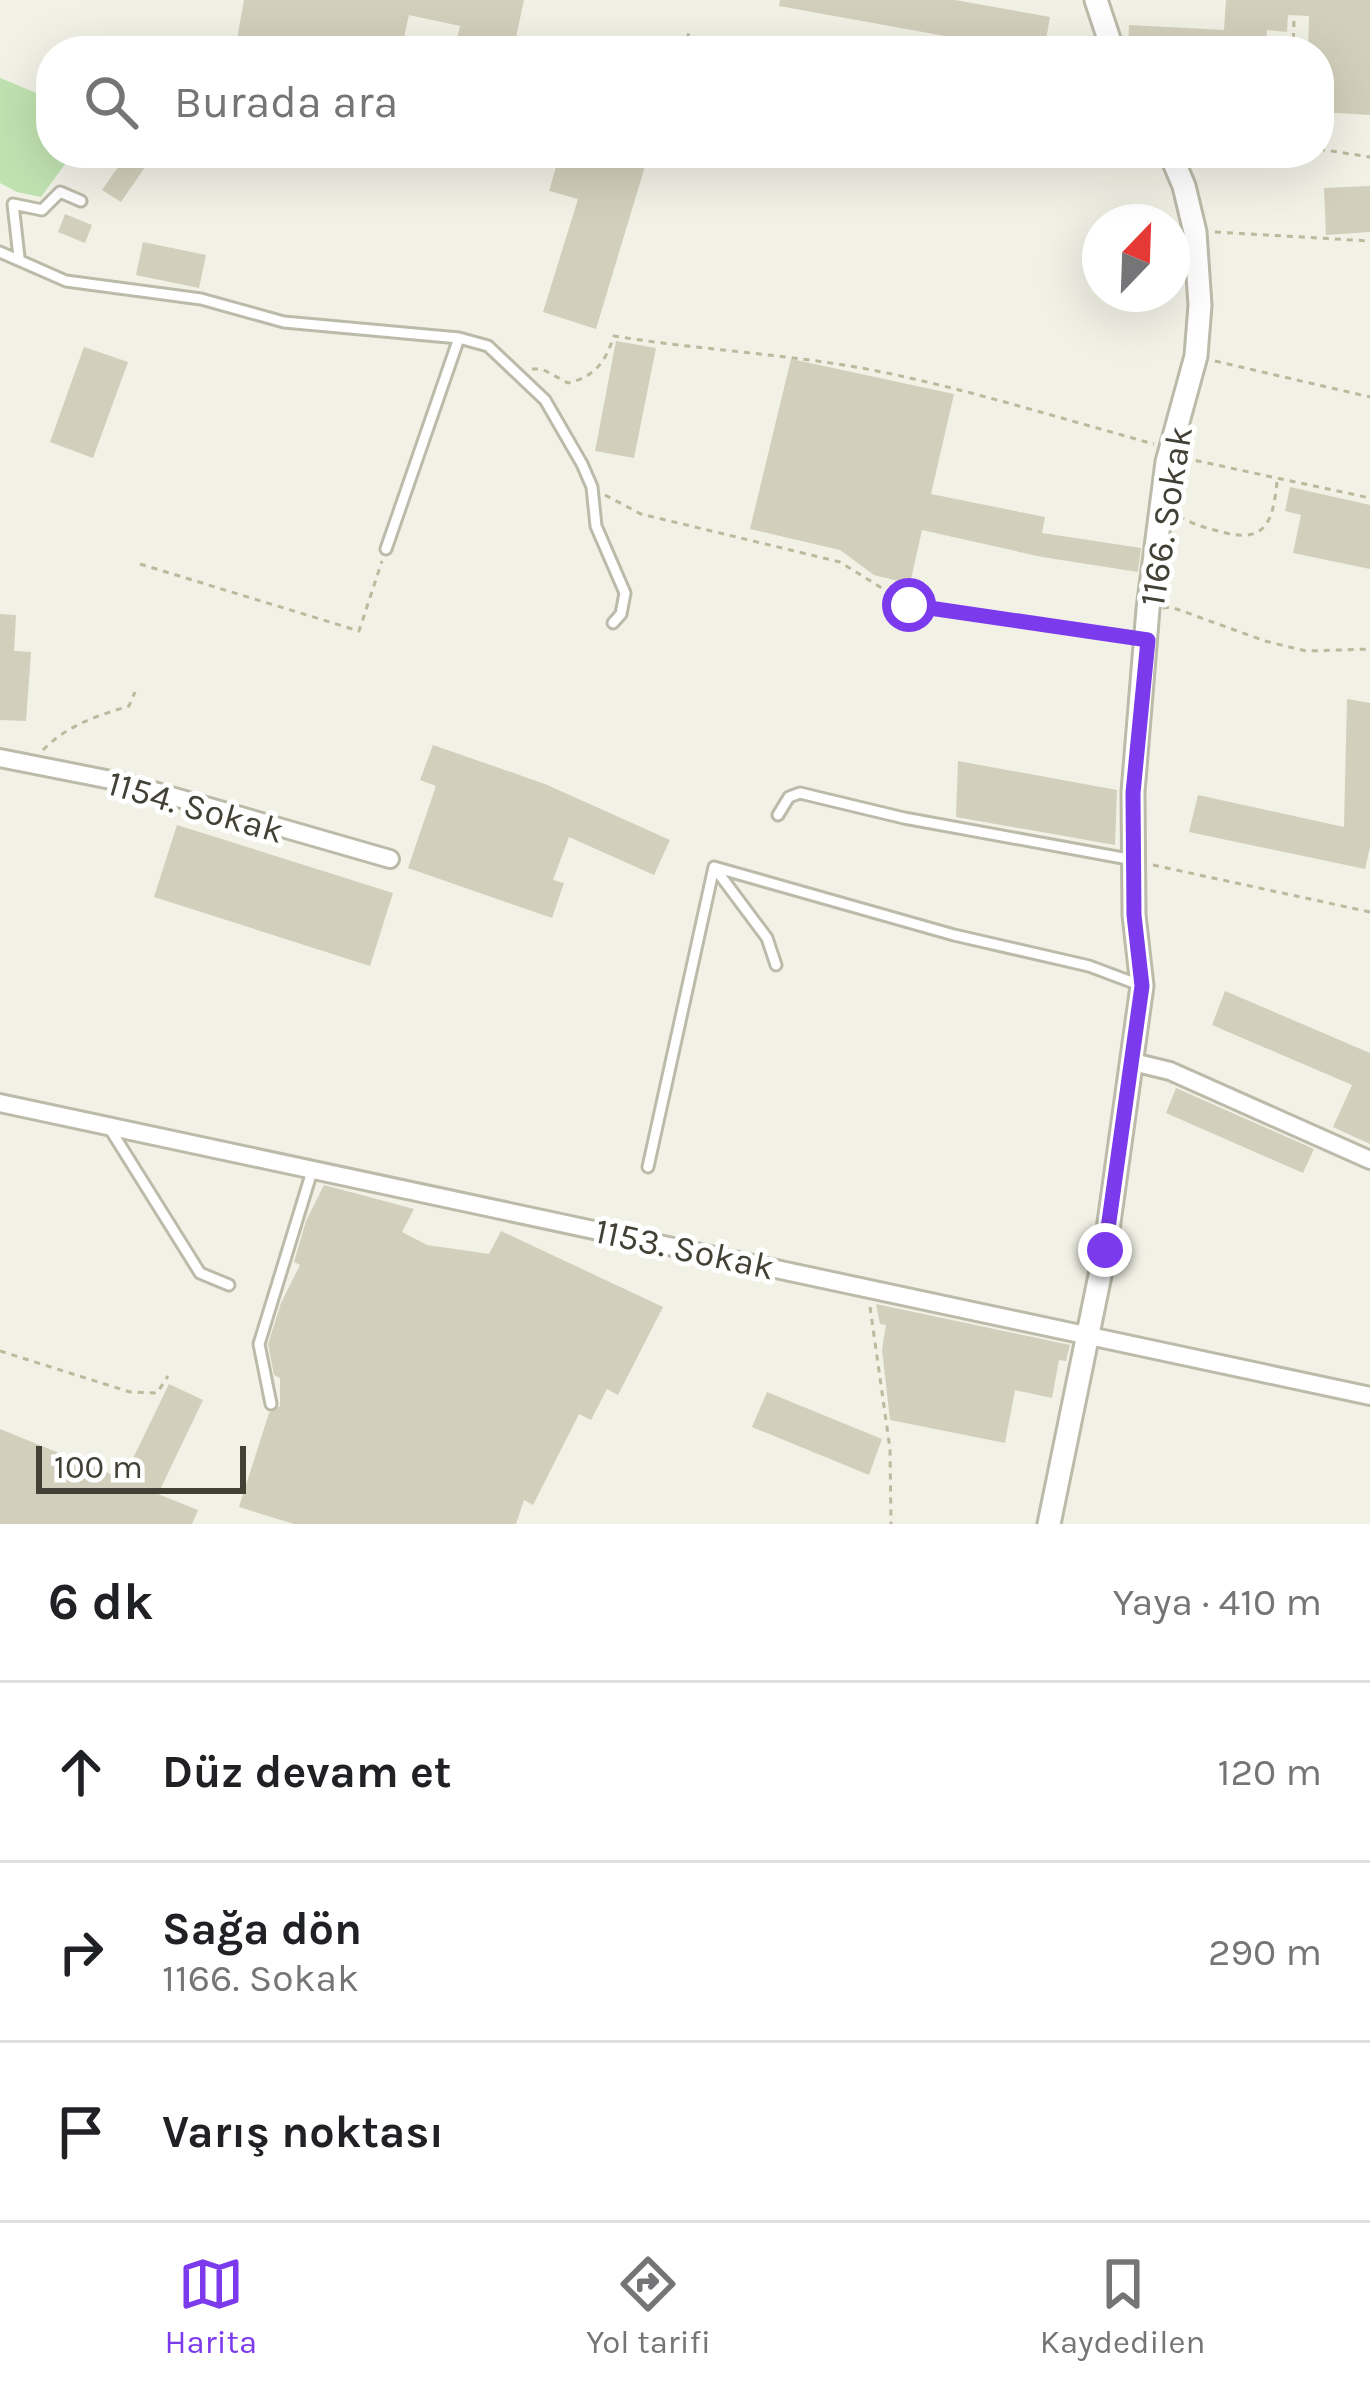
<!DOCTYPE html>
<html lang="tr">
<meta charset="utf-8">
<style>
body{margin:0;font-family:Karla,sans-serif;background:#f6f6f6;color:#202124}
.compass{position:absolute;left:1082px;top:204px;width:108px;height:108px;border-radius:50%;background:#fff;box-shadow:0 12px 48px #0002;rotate:23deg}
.scale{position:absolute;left:36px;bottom:30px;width:210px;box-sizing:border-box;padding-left:12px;border:6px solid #434136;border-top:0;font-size:33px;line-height:42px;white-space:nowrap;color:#434136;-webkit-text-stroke:9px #fff;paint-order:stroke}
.stop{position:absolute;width:36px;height:36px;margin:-27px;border:9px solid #7c3aed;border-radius:50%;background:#fff}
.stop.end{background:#7c3aed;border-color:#fff;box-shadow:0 3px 12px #0008}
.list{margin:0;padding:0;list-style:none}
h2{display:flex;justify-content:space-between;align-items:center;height:156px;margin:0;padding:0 48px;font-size:51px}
h2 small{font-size:39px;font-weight:400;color:#757577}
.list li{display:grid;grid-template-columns:78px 1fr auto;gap:36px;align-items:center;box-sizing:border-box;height:180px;padding:0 48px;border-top:3px solid #e0e0e0}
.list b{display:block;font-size:45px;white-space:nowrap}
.list p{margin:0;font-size:39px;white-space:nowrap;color:#757577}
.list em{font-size:39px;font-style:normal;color:#757577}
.icon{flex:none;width:66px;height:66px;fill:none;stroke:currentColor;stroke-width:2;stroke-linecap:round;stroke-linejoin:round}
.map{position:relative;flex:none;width:1370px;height:1524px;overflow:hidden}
.search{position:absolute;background:#fff;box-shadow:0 12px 48px #0002;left:36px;right:36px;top:36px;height:132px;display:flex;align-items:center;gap:30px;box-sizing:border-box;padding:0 42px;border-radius:48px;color:#757577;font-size:45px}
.sheet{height:696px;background:#fff}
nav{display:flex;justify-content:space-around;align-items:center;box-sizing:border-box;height:168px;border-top:3px solid #e0e0e0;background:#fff;font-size:33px;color:#757577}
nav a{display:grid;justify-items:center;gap:6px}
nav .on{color:#7c3aed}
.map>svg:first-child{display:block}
</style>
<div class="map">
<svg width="1370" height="1524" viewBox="0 0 1370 1524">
<rect width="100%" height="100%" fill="#f1f1e6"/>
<!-- green -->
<path fill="#c0e2b1" d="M0,78l51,21v54h22l-32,44 -24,-5 -17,-9z"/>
<!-- building -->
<path fill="#d2cfbc" d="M244,0h280l-11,51h-59l6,-25 -51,-11 -8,36h-110l-54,-12z
M780,0h175l95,17 -6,34h-16l-249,-45z
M1226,0h144v115l-51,-3v-61h-11l1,-35 -21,-1 -1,17 -20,-2 -1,21h-138l1,-26 95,5z
M560,153h89l-53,176 -53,-17 35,-113 -29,-8z
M127,154l18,13 -24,35 -19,-12z
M1370,186v46l-44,3 -2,-47z
M65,214l27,11 -7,18 -27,-11z
M143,242l63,13 -7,33 -63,-13z
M616,341l40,7 -22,110 -39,-7z
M84,347l44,15 -35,96 -43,-16z
M791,359l163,35 -23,100 114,23 -3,16 99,15 -3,24 -96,-15 -120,-27 -12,54 -36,-9 -34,-25 -90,-21z
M1290,487l80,18v64l-77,-16 8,-38 -16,-4z
M0,614l16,1 -2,36 17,1 -5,69 -26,-1z
M1347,699l23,4v144l-5,22 -176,-37 9,-37 146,32z
M433,745l112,39 125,56 -16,35 -85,-38 -16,43 11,3 -12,35 -144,-50 28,-82 -16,-6z
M958,761l159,29 -2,55 -159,-28z
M177,825l216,68 -23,73 -216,-69z
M1225,991l145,62v91l-37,-17 19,-42 -140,-60z
M1176,1088l138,61 -11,24 -137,-60z
M324,1185l90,24 -12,23 25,13 62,9 12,-23 162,76 -45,88 -11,-6 -16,31 -12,-6 -46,91 -9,-5 -8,24h-222l-55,-17 30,-94 11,-7v-28l-6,-3 -6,-31 13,-41 19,-38 -6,-3 12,-41z
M876,1304l194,41 -4,16 -7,-1 -7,38 -37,-8 -10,53 -115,-23 -8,-71 4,-24 -6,-1z
M169,1384l34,16 -45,94 40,16 -6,14h-192v-95l123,50z
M767,1392l115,47 -13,36 -117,-48z"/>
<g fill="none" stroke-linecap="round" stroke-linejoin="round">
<defs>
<path id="service" d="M0,252l66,29 135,18 83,23 175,16 29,8 57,54 37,64 10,23 4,39 29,67 -4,21 -8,9
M19,257l-6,-53 29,6 18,-18 21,9
M386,549l73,-211
M778,815l11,-18 11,-4 104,25 230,42
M714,867l53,71 9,27
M110,1129l90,144 29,12
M648,1167l66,-300 240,68 135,31 48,18
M271,1404l-12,-60 54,-176"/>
<path id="minor" d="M0,758l126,25 264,76
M1133,1062l37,9 200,89
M0,1103l1370,293"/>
<path id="tertiary" d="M1096,0l17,51
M1049,1524l56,-273 37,-265 -8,-71 -1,-123 15,-183 19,-147 29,-106 4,-51 -5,-73 -11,-46 -14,-33"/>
</defs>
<!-- service casing -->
<use href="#service" stroke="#bcbaa9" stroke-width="15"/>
<!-- minor casing -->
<use href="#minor" stroke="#bcbaa9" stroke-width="22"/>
<!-- tertiary casing -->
<use href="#tertiary" stroke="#bcbaa9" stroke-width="27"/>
<!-- path -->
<path stroke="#bcb99c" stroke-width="3" stroke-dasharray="6 6" stroke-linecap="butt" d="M685,51l4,-20
M1293,51l1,-31
M1319,149l51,8
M1195,161l81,-8
M1215,232l155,9
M1215,361l155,36
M532,369h10l26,14c28,-7 37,-21 46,-47 91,15 183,18 273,37 90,19 179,47 267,71
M1184,458l186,40
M605,495l36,19 199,48 69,43 219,32
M1179,516c14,9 31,13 47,17 42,10 47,-15 51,-51
M140,564l219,67 23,-70
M1163,608l8,-1 94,34 41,10 64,-2
M43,750c24,-25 54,-34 86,-44l6,-14
M1153,865l217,47
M870,1307l20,142 1,75
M0,1351l130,41 27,1 11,-17"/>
<!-- service -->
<use href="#service" stroke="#fff" stroke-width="9"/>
<!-- minor -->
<use href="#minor" stroke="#fff" stroke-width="16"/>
<!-- tertiary -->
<use href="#tertiary" stroke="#fff" stroke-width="21"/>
</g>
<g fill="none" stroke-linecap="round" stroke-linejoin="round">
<!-- route -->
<path stroke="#7c3aed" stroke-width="15" d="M909,605l239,35 -15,153 1,122 8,71 -37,264"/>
</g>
<g text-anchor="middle" stroke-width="10" stroke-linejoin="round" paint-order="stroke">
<!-- street labels -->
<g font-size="36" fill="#434136" stroke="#fff">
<text transform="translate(1165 516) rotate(-81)" y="13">1166. Sokak</text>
<text transform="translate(196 806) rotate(16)" y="13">1154. Sokak</text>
<text transform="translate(685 1248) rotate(12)" y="13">1153. Sokak</text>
</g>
</g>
</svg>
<svg class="compass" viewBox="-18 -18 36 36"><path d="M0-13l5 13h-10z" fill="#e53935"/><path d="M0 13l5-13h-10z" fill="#757577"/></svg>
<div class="scale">100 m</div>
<div class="stop" style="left:909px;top:605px"></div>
<div class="stop end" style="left:1105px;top:1250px"></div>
<div class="search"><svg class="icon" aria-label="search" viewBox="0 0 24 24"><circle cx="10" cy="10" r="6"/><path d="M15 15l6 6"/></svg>Burada ara</div>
</div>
<section class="sheet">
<h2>6 dk<small>Yaya · 410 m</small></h2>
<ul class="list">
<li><svg class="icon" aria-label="ahead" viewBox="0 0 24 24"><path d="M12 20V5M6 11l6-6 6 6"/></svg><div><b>Düz devam et</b></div><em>120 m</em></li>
<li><svg class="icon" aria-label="right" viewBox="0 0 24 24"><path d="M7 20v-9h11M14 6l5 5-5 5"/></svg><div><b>Sağa dön</b><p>1166. Sokak</p></div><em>290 m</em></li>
<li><svg class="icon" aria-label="arrive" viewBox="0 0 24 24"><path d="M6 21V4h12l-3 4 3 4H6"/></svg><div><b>Varış noktası</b></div></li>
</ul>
</section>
<nav>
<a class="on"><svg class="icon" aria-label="map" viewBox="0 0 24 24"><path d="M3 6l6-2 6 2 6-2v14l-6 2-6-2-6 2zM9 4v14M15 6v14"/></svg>Harita</a>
<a><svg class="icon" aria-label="directions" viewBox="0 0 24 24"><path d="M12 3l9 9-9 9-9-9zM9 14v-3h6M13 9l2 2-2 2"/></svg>Yol tarifi</a>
<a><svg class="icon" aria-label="saved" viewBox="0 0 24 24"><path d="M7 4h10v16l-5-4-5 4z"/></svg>Kaydedilen</a>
</nav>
